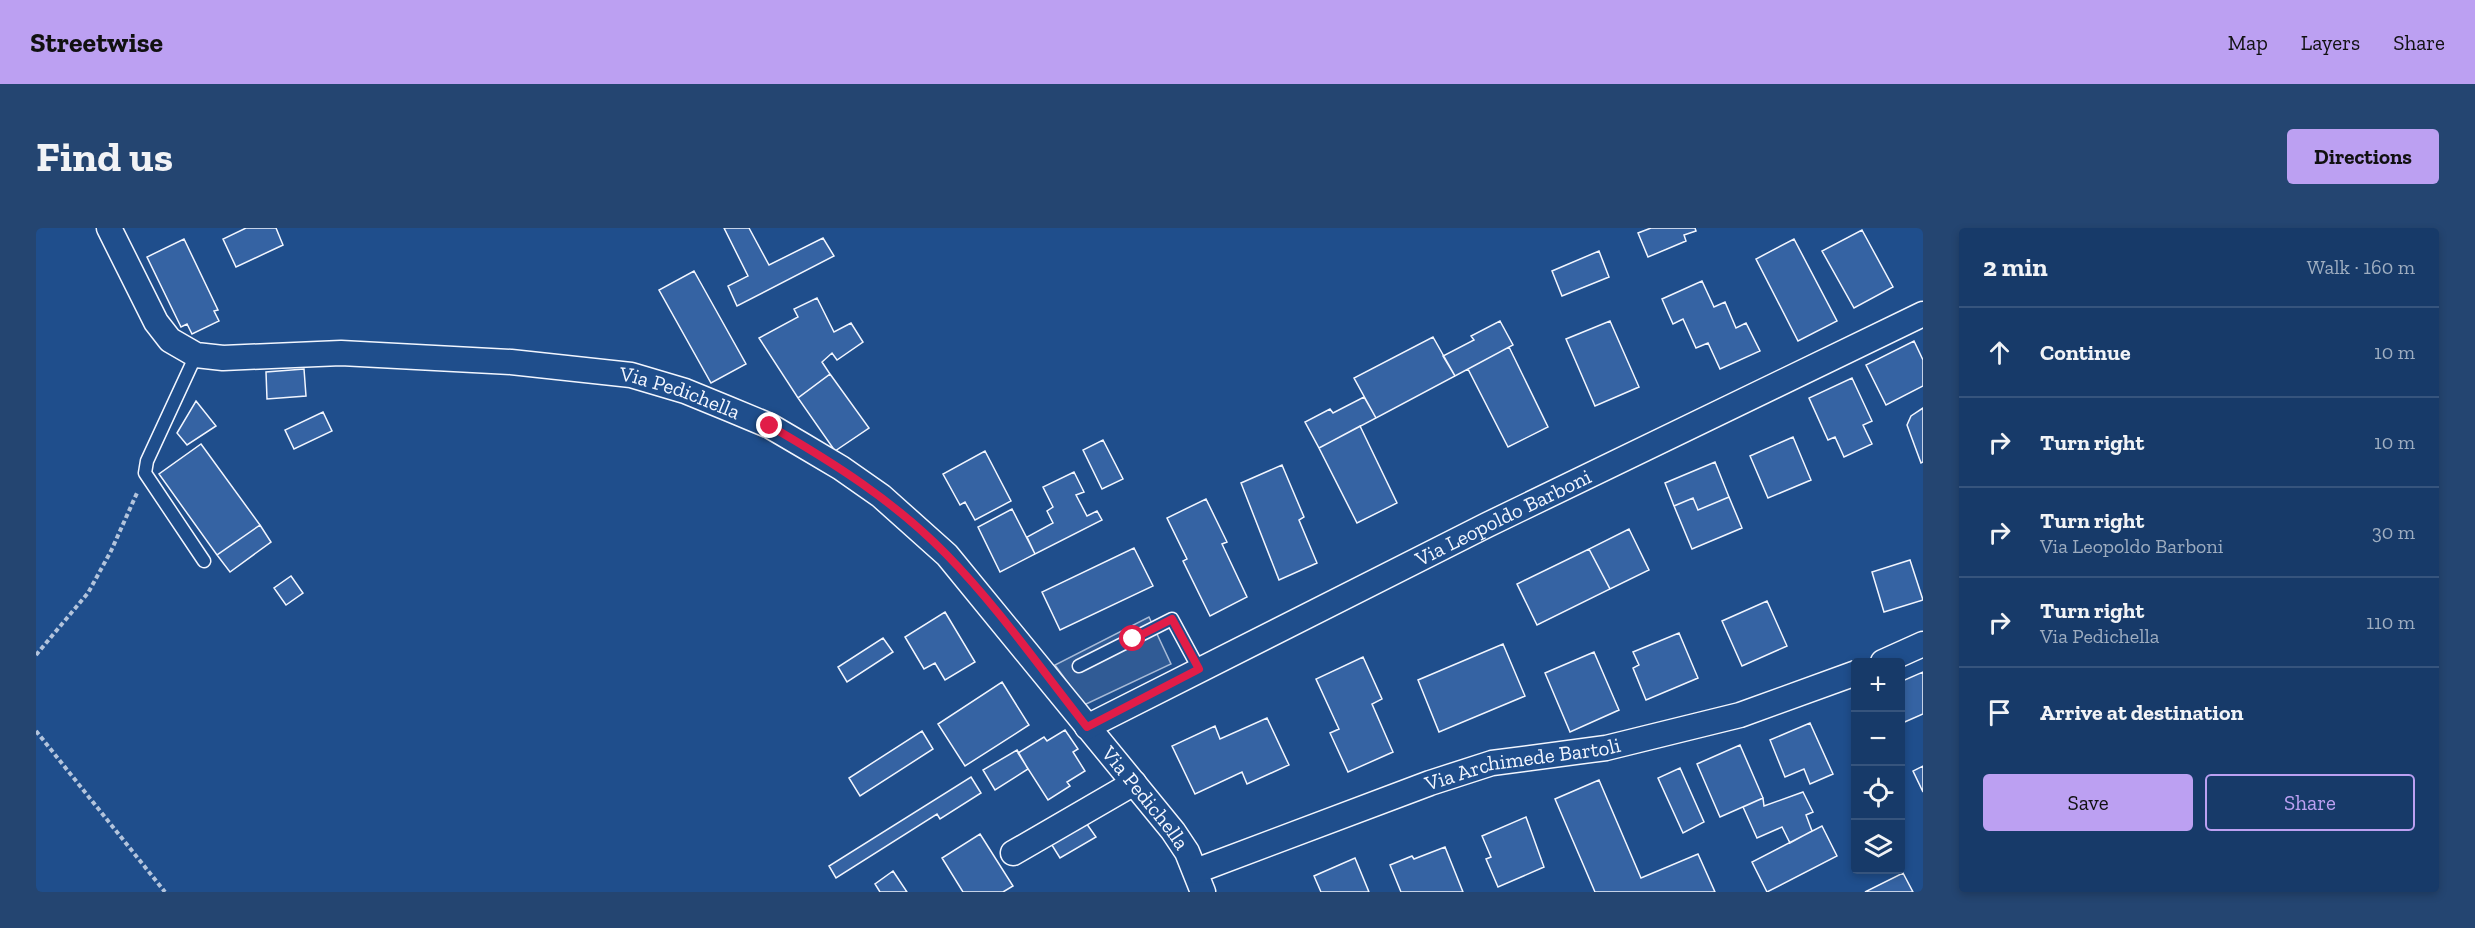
<!DOCTYPE html>
<meta charset="utf-8">
<style>
body{margin:0;font-family:"Zilla Slab",serif;background:#244571;color:#f1f3f6}
.controls{position:absolute;right:18px;bottom:18px;display:grid;overflow:hidden;border-radius:6px;box-shadow:0 3px 9px #0003}
.controls button{width:54px;height:54px;display:grid;place-items:center;padding:0;border:0;border-bottom:2px solid #36547d;background:#173a69;color:#f1f3f6;font:30px sans-serif}
.stop{position:absolute;width:18px;height:18px;margin:-14px;border:4px solid #e11d48;border-radius:50%;background:#fff}
.stop.end{background:#e11d48;border-color:#fff;box-shadow:0 2px 6px #0008}
.list{margin:0;padding:0;list-style:none}
h2{display:flex;justify-content:space-between;align-items:center;height:78px;margin:0;padding:0 24px;font-size:26px}
h2 small{font-size:20px;font-weight:400;color:#9eadc0}
.list li{display:grid;grid-template-columns:39px 1fr auto;gap:18px;align-items:center;box-sizing:border-box;height:90px;padding:0 24px;border-top:2px solid #36547d}
.list b{display:block;font-size:22px;white-space:nowrap}
.list p{margin:0;font-size:20px;white-space:nowrap;color:#9eadc0}
.list em{font-size:20px;font-style:normal;color:#9eadc0}
.actions{display:flex;gap:12px;padding:18px 24px}
.actions a{flex:1;padding:14px 0;border:2px solid #bca0f2;border-radius:6px;text-align:center;font-size:21px;color:#bca0f2}
.actions .main{background:#bca0f2;color:#111}
.icon{flex:none;width:33px;height:33px;fill:none;stroke:currentColor;stroke-width:2;stroke-linecap:round;stroke-linejoin:round}
.map{position:relative;flex:none;width:1887px;height:664px;overflow:hidden;border-radius:6px}
header{display:flex;align-items:center;gap:36px;box-sizing:border-box;height:84px;padding:0 30px;background:#bca0f2;color:#111}
header strong{font-size:28px}
nav{display:flex;gap:33px;margin-inline-start:auto;font-size:21px}
.intro{display:flex;align-items:center;justify-content:space-between;box-sizing:border-box;height:144px;padding:0 36px}
h1{margin:0;font-size:42px}
.button{padding:15px 27px;border-radius:6px;background:#bca0f2;color:#111;font-size:21px;font-weight:700}
main{display:flex;gap:36px;padding:0 36px}
aside{flex:1;background:#173a69;border-radius:6px;box-shadow:0 3px 9px #0003}
.map>svg:first-child{display:block}
</style>
<header>
<strong>Streetwise</strong>
<nav><a>Map</a><a>Layers</a><a>Share</a></nav>
</header>
<div class="intro"><h1>Find us</h1><a class="button">Directions</a></div>
<main>
<div class="map">
<svg width="1887" height="664" viewBox="0 0 1887 664">
<rect width="100%" height="100%" fill="#1f4e8c"/>
<!-- parking -->
<path fill="#305b95" stroke="#a8bbd7" stroke-width="1.5" d="M1113,389l22,47 -87,41 -29,-40z"/>
<!-- building -->
<path fill="#3563a3" stroke="#f2f6ff" stroke-width="1.5" d="M210,0h30l7,17 -47,22 -13,-28z
M688,0h25l20,37 54,-27 11,18 -97,50 -9,-20 20,-10z
M1615,0h44l1,3 -12,4 2,6 -38,16 -10,-24z
M1826,2l31,57 -39,21 -32,-57z
M148,11l34,71 -4,1 5,10 -27,13 -5,-10 -6,3 -34,-70z
M1758,11l43,82 -39,20 -42,-82z
M1563,23l10,26 -47,19 -10,-25z
M658,43l52,93 -35,19 -52,-93z
M1666,53l12,26 11,-5 11,26 10,-5 14,28 -40,18 -12,-26 -12,5 -13,-29 -10,5 -11,-25z
M781,70l17,34 17,-9 12,19 -26,18 -5,-7 -10,9 8,12 -32,24 -39,-60 39,-21 -4,-8z
M1464,93l13,24 -58,31 -12,-20 31,-16 -3,-4z
M1574,93l29,66 -44,19 -29,-67z
M1397,109l22,39 -79,42 -22,-40z
M1878,113l9,19v26l-37,19 -20,-40z
M1473,119l39,80 -40,20 -40,-78z
M268,141l2,27 -39,3 -1,-27z
M794,146l39,54 -34,23 -37,-53z
M1816,150l20,43 -9,4 9,19 -28,13 -9,-20 -7,3 -19,-42z
M1328,169l12,21 -57,30 -14,-26 25,-13 3,4z
M160,173l20,25 -29,19 -10,-12z
M1887,180v54l-2,1 -14,-38 4,-9z
M287,184l9,19 -38,18 -9,-19z
M1324,198l37,77 -40,20 -38,-75z
M1757,209l18,43 -43,18 -18,-42z
M1067,212l20,39 -21,10 -19,-39z
M165,216l59,81 -43,30 -58,-81z
M949,223l26,50 -36,19 -10,-18 -5,3 -17,-31z
M1679,234l14,35 -31,13 -5,-12 -19,8 -9,-23z
M1246,237l22,52 -5,3 18,43 -38,17 -38,-97z
M1038,244l10,20 -8,3 11,21 10,-5 5,9 -67,34 -8,-17 26,-14 -6,-12 6,-4 -10,-20z
M1693,269l13,31 -50,21 -18,-43 19,-8 5,12z
M1170,271l21,43 -5,2 25,53 -37,19 -27,-55 4,-2 -20,-41z
M976,281l23,45 -35,18 -22,-45z
M224,297l11,17 -41,30 -13,-17z
M1593,301l20,41 -39,19 -21,-40z
M1098,320l19,38 -93,44 -18,-38z
M1553,321l21,40 -73,36 -20,-41z
M1874,332l13,40 -39,12 -12,-40z
M255,348l12,17 -17,12 -12,-17z
M1731,373l20,45 -45,20 -20,-45z
M909,384l30,50 -30,18 -10,-17 -11,6 -19,-32z
M1643,405l19,45 -52,22 -13,-32 6,-3 -6,-13z
M847,410l10,14 -46,30 -9,-15z
M1467,416l22,52 -86,36 -21,-52z
M1558,424l25,58 -49,22 -25,-59z
M1327,429l19,42 -10,5 21,48 -45,20 -18,-39 9,-4 -23,-50z
M1887,444v42l-23,10v-42z
M966,454l27,43 -64,41 -27,-42z
M1231,490l22,47 -42,19 -5,-12 -47,22 -23,-48 43,-20 5,13z
M1774,495l23,51 -23,10 -6,-15 -19,8 -15,-37z
M1029,502l13,19 -5,3 12,19 -18,11 3,4 -22,14 -30,-47 26,-16 3,4z
M886,503l11,18 -73,47 -11,-18z
M1704,517l23,53 -43,19 -23,-53z
M981,522l11,19 -33,21 -12,-20z
M1887,538v26l-10,-21z
M1644,540l24,54 -21,11 -25,-55z
M935,549l10,16 -41,26 -3,-5 -101,64 -7,-12z
M1563,552l42,98 57,-24 17,38h-120l-40,-93z
M1767,564l10,20 -7,3 6,16 -22,12 -8,-16 -25,11 -14,-31 20,-9 1,8z
M1490,589l18,50 -46,20 -12,-28 5,-2 -9,-21z
M1048,592l12,17 -36,21 -10,-16z
M1786,598l15,30 -70,36 -15,-30z
M944,606l33,52 -10,6h-40l-21,-34z
M1409,619l18,45h-62l-11,-27 22,-9 2,3z
M1319,630l14,34h-48l-7,-16z
M857,643l14,21h-27l-5,-8z
M1867,645l10,19h-48z"/>
<g fill="none" stroke-linecap="round" stroke-linejoin="round">
<defs>
<path id="service" d="M160,127l-49,106 -2,12 59,88
M1043,438l93,-47 27,50"/>
<g id="minor">
<path id="s1" d="M73,0l47,94 14,18 26,15 27,3 118,-5 170,9 120,13 54,16 44,18 41,17 34,20 37,22 40,28 66,59 226,276 14,21 16,40"/>
<path d="M1847,434l40,-18"/>
<path id="s2" d="M1051,499l400,-202 436,-211"/>
<path d="M977,625l121,-70"/>
<path id="s3" d="M1160,643l234,-88 62,-20 114,-15 134,-33 116,-42"/>
</g>
</defs>
<!-- service casing -->
<use href="#service" stroke="#f2f6ff" stroke-width="15"/>
<!-- minor casing -->
<use href="#minor" stroke="#f2f6ff" stroke-width="27"/>
<!-- path -->
<path stroke="#b3c4dc" stroke-width="4" stroke-dasharray="4.5 3" stroke-linecap="butt" d="M0,427l52,-62 23,-42 26,-58
M0,503l129,161"/>
<!-- service -->
<use href="#service" stroke="#1f4e8c" stroke-width="12"/>
<!-- minor -->
<use href="#minor" stroke="#1f4e8c" stroke-width="24"/>
</g>
<g fill="none" stroke-linecap="round" stroke-linejoin="round">
<!-- route -->
<path stroke="#e11d48" stroke-width="8" d="M734,198c64,37 124,75 176,128 52,53 95,115 141,173l112,-58 -27,-50 -39,20"/>
</g>
<g text-anchor="middle" stroke-width="4.5" stroke-linejoin="round" paint-order="stroke">
<!-- street labels -->
<g font-size="21" fill="#f2f6ff" stroke="#1f4e8c">
<text dy="7" stroke="none"><textPath href="#s1" startOffset="646">Via Pedichella</textPath></text>
<text dy="7" stroke="none"><textPath href="#s2" startOffset="466">Via Leopoldo Barboni</textPath></text>
<text dy="7" stroke="none"><textPath href="#s3" startOffset="345">Via Archimede Bartoli</textPath></text>
<text dy="7" stroke="none"><textPath href="#s1" startOffset="1276">Via Pedichella</textPath></text>
</g>
</g>
</svg>
<div class="controls">
<button>+</button>
<button>−</button>
<button><svg class="icon" aria-label="locate" viewBox="0 0 24 24"><circle cx="12" cy="12" r="6"/><path d="M12 2v4M12 18v4M2 12h4M18 12h4"/></svg></button>
<button><svg class="icon" aria-label="layers" viewBox="0 0 24 24"><path d="M12 4l9 5-9 5-9-5zM3 14l9 5 9-5"/></svg></button>
</div>
<div class="stop" style="left:1097px;top:411px"></div>
<div class="stop end" style="left:734px;top:198px"></div>
</div>
<aside>
<h2>2 min<small>Walk · 160 m</small></h2>
<ul class="list">
<li><svg class="icon" aria-label="ahead" viewBox="0 0 24 24"><path d="M12 20V5M6 11l6-6 6 6"/></svg><div><b>Continue</b></div><em>10 m</em></li>
<li><svg class="icon" aria-label="right" viewBox="0 0 24 24"><path d="M7 20v-9h11M14 6l5 5-5 5"/></svg><div><b>Turn right</b></div><em>10 m</em></li>
<li><svg class="icon" aria-label="right" viewBox="0 0 24 24"><path d="M7 20v-9h11M14 6l5 5-5 5"/></svg><div><b>Turn right</b><p>Via Leopoldo Barboni</p></div><em>30 m</em></li>
<li><svg class="icon" aria-label="right" viewBox="0 0 24 24"><path d="M7 20v-9h11M14 6l5 5-5 5"/></svg><div><b>Turn right</b><p>Via Pedichella</p></div><em>110 m</em></li>
<li><svg class="icon" aria-label="arrive" viewBox="0 0 24 24"><path d="M6 21V4h12l-3 4 3 4H6"/></svg><div><b>Arrive at destination</b></div></li>
</ul>
<div class="actions"><a class="main">Save</a><a>Share</a></div>
</aside>
</main>
